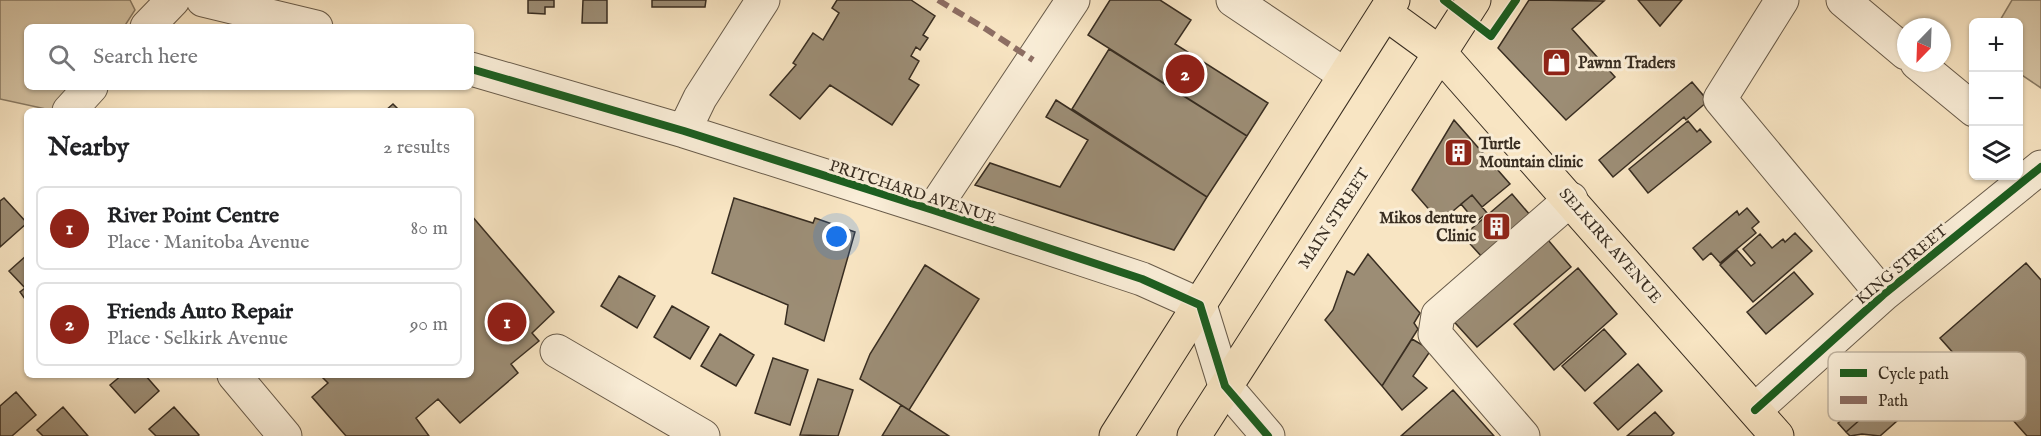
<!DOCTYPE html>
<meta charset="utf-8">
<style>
body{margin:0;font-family:"IM FELL English",serif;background:#f6f6f6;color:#202124}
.controls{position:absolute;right:18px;top:18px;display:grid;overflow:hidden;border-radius:9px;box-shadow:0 2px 4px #0004}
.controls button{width:54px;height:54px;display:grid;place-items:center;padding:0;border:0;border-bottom:2px solid #e0e0e0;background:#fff;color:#202124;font:30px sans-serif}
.compass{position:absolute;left:1897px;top:18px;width:54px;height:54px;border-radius:50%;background:#fff;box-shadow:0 2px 4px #0004;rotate:203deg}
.you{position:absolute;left:837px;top:237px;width:21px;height:21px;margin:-15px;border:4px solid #fff;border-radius:50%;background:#1a73e8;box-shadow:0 0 0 9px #1a73e833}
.badge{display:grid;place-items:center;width:39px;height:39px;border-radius:50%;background:#8f2418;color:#fff;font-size:20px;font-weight:700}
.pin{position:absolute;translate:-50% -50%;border:3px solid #fff;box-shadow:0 2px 6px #0006}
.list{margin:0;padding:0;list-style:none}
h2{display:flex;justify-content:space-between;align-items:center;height:78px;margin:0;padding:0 24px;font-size:26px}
h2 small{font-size:20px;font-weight:400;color:#757577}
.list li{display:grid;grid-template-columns:39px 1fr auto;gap:18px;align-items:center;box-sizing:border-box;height:84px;margin:0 12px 12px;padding:0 12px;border:2px solid #e0e0e0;border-radius:9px}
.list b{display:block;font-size:22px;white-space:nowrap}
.list p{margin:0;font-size:20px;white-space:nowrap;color:#757577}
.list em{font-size:20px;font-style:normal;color:#757577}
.icon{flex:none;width:33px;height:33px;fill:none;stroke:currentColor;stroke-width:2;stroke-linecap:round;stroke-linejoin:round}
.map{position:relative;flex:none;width:2041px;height:436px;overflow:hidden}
.search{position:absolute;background:#fff;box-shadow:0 2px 4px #0004;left:24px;top:24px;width:450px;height:66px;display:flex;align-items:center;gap:15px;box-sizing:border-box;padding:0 21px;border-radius:9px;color:#757577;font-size:22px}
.panel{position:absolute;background:#fff;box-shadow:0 2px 4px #0004;left:24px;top:108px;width:450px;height:270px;border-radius:9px}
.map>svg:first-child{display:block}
</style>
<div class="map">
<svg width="2041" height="436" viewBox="0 0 2041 436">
<rect width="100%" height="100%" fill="#f8e5c3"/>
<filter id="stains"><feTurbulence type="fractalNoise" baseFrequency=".00333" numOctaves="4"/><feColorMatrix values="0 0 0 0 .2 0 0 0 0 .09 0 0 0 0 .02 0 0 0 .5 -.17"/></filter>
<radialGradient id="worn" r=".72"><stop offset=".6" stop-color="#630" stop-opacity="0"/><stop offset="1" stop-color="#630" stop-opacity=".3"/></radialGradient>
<!-- green -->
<path fill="#d7c6a7" stroke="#887a64" stroke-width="1.5" d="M0,0h130l5,10 -11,17h-97v60h48l-20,24 -55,-12z
M2012,0h29v88l-22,-15 -1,-51h-19z"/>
<!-- building -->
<path fill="#9c8d75" stroke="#382d21" stroke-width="1.5" d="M528,0h26v7h-9v7l-17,-1z
M583,0h24v23h-25z
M652,0h54l-1,7h-53z
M837,0h74l24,16 -12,19 5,3 -8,12 -4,-3 -5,9 8,5 -10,18 10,6 -27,40 -62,-40 -30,34 -30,-24 26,-30 -3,-2 20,-30 10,7 16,-27 -7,-5z
M1110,0h50l31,20 -16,24 93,59 -21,33 -159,-101z
M1529,0l75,1 -32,28 43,48 -49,43 -68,-72z
M1638,0h44l-22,26z
M1109,49l138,87 -40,61 -135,-88z
M1692,82l16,19 -22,19 -2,-3 -71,60 -14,-17z
M1056,100l151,97 -33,53 -199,-65 15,-22 70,24 28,-47 -42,-23z
M393,104l7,7h-15z
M1454,120l56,64 -28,23 -10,-12 -32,27 -28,-32z
M1688,121l9,11 3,-3 11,13 -63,51 -19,-24z
M1512,194l18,21 -48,42 -19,-21z
M1472,195l15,18 -11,9 -15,-18z
M4,198l23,25 -27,24v-46z
M734,198l79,25 2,-5 40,14 -31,109 -39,-17 3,-19 -76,-32z
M1747,208l12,14 -7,6 4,5 -36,30 -9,-10 -8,7 -10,-12 44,-37 2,4z
M471,215l83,97 -22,21 7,8 -28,23 7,9 -58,50 -22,-24 -22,19 13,18h-83l-34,-39 16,-14 -8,-8h151z
M1795,233l17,18 -59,51 -33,-37 17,-15 14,16 4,-3 -12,-14 17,-15 12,14 11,-9 2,3z
M1543,234l28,33 -94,80 -29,-32z
M1368,254l52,59 -6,10 4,6 -36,57 -57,-66 8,-10 14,-39 7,4z
M27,255v42l-2,2 -5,-7 5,-4 -16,-17z
M2026,263l15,17v156h-14l-87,-98z
M925,265l54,34 -70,111 -49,-31 10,-25z
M1578,268l39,46 -63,56 -40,-46z
M1794,272l19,22 -47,40 -19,-22z
M619,276l36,20 -18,32 -36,-22z
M672,306l37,21 -19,32 -36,-22z
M1604,329l22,25 -41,37 -23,-25z
M720,334l34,21 -18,31 -35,-20z
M1412,339l19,11 -18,26 14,12 -25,22 -20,-24z
M773,358l35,12 -18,55 -35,-12z
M1638,364l24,27 -44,39 -24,-27z
M1880,372l15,17 -49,43 -8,-9 8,-7 -10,-11 29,-25 2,3z
M122,375h23l14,16 -24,22 -25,-28z
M818,379l35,11 -15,46 -38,-1z
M1895,389l15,17 -14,11 2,3 -18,16 -18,-2 -12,2 -4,-4z
M1453,390l41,46h-93z
M16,392l20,23 -24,21h-12v-30z
M901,405l8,5 40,26h-67z
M63,407l25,29h-45l-6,-6z
M174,407l25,28 -1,1h-42l-7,-7z
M1655,412l19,21 -3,3h-44z"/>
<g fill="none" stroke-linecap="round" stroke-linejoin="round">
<defs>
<path id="minor" d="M203,0l113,27
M1233,0l112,75
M1782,0l-62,99 163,196
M1843,0l63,53
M147,27l26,-27
M1917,63l57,47
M471,69l213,62 249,79 209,69 58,26 25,81 43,50
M69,111l22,-24
M684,131l16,-33 63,-98
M933,210l140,-210
M557,351l146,85
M234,375l51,61
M1755,410l128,-115 158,-128
M1523,436l-88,-102 3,-19 133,-116"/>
<path id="major" d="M1385,13l55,40 337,383
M1116,436l277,-436
M1194,436l280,-436"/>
</defs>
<!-- minor casing -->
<use href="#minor" stroke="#685b4a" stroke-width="35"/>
<!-- major casing -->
<use href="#major" stroke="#382d21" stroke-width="35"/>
<!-- minor -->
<use href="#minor" stroke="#faeed8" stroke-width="33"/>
<!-- major -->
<use href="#major" stroke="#f8e5c3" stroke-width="33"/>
<!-- quiet -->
<path stroke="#8d6e63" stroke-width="6" stroke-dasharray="12 6" stroke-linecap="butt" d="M938,0l48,29 47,31"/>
<defs>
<path id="cycleway" d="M1444,0l47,36 25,-36
M471,69l213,62 249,79 209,69 58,26 25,81 43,50
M1755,410l128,-115 158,-128"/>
</defs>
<!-- cycleway casing -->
<use href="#cycleway" stroke="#faeed8" stroke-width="11"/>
<!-- cycleway -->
<use href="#cycleway" stroke="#1b5e20" stroke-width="8"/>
</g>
<!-- icons -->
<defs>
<symbol id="shop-square" viewBox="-11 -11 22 22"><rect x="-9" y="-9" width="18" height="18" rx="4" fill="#8f2418" stroke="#faeed8"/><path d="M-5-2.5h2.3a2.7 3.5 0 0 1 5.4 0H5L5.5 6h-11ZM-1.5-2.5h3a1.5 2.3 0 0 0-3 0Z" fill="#fff"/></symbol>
<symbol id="building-square" viewBox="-11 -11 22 22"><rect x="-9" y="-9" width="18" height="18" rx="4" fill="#8f2418" stroke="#faeed8"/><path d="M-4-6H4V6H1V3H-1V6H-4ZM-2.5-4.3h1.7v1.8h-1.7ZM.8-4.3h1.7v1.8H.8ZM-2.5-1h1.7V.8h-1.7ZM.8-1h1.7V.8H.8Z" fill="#fff"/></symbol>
</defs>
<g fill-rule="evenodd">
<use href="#shop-square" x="1540" y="46" width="33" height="33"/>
<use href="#building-square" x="1442" y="136" width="33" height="33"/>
<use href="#building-square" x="1480" y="210" width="33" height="33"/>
</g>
<g text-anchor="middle" stroke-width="6" stroke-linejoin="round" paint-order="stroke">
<!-- poi labels -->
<g font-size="16" font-weight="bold" fill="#382d21" stroke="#faeed8" text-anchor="start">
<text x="1578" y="68">Pawnn Traders</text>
<text x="1479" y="149">Turtle<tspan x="1479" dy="18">Mountain clinic</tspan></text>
<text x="1476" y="223" text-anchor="end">Mikos denture<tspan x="1476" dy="18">Clinic</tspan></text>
</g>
<!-- street labels -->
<g font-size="16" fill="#382d21" stroke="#faeed8">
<text transform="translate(913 191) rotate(18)" y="6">PRITCHARD AVENUE</text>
<text transform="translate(1333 218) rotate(-57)" y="6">MAIN STREET</text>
<text transform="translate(1611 245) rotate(49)" y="6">SELKIRK AVENUE</text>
<text transform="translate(1901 264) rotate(-40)" y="6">KING STREET</text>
</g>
</g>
<!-- legend -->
<rect x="1828" y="352" width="198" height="69" rx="9" fill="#faeed8" stroke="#c0b4a1" stroke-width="1.5"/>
<rect x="1840" y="369" width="27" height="8" fill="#1b5e20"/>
<rect x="1840" y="396" width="27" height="8" fill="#8d6e63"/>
<g font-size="16" fill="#382d21">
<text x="1878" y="379">Cycle path</text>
<text x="1878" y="406">Path</text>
</g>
<rect width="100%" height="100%" filter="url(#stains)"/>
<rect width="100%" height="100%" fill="url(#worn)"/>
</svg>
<div class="controls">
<button>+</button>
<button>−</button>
<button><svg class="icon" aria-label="layers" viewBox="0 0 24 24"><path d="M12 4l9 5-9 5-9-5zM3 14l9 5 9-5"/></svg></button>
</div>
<svg class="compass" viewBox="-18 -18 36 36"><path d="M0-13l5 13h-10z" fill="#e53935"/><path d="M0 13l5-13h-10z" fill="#757577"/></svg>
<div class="you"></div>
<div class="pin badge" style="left:507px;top:322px">1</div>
<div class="pin badge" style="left:1185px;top:74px">2</div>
<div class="search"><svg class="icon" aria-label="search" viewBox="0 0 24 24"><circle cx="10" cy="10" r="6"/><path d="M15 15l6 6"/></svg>Search here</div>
<section class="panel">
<h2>Nearby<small>2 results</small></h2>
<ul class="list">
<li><span class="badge">1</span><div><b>River Point Centre</b><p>Place · Manitoba Avenue</p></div><em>80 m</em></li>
<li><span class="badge">2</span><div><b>Friends Auto Repair</b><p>Place · Selkirk Avenue</p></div><em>90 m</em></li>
</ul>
</section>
</div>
